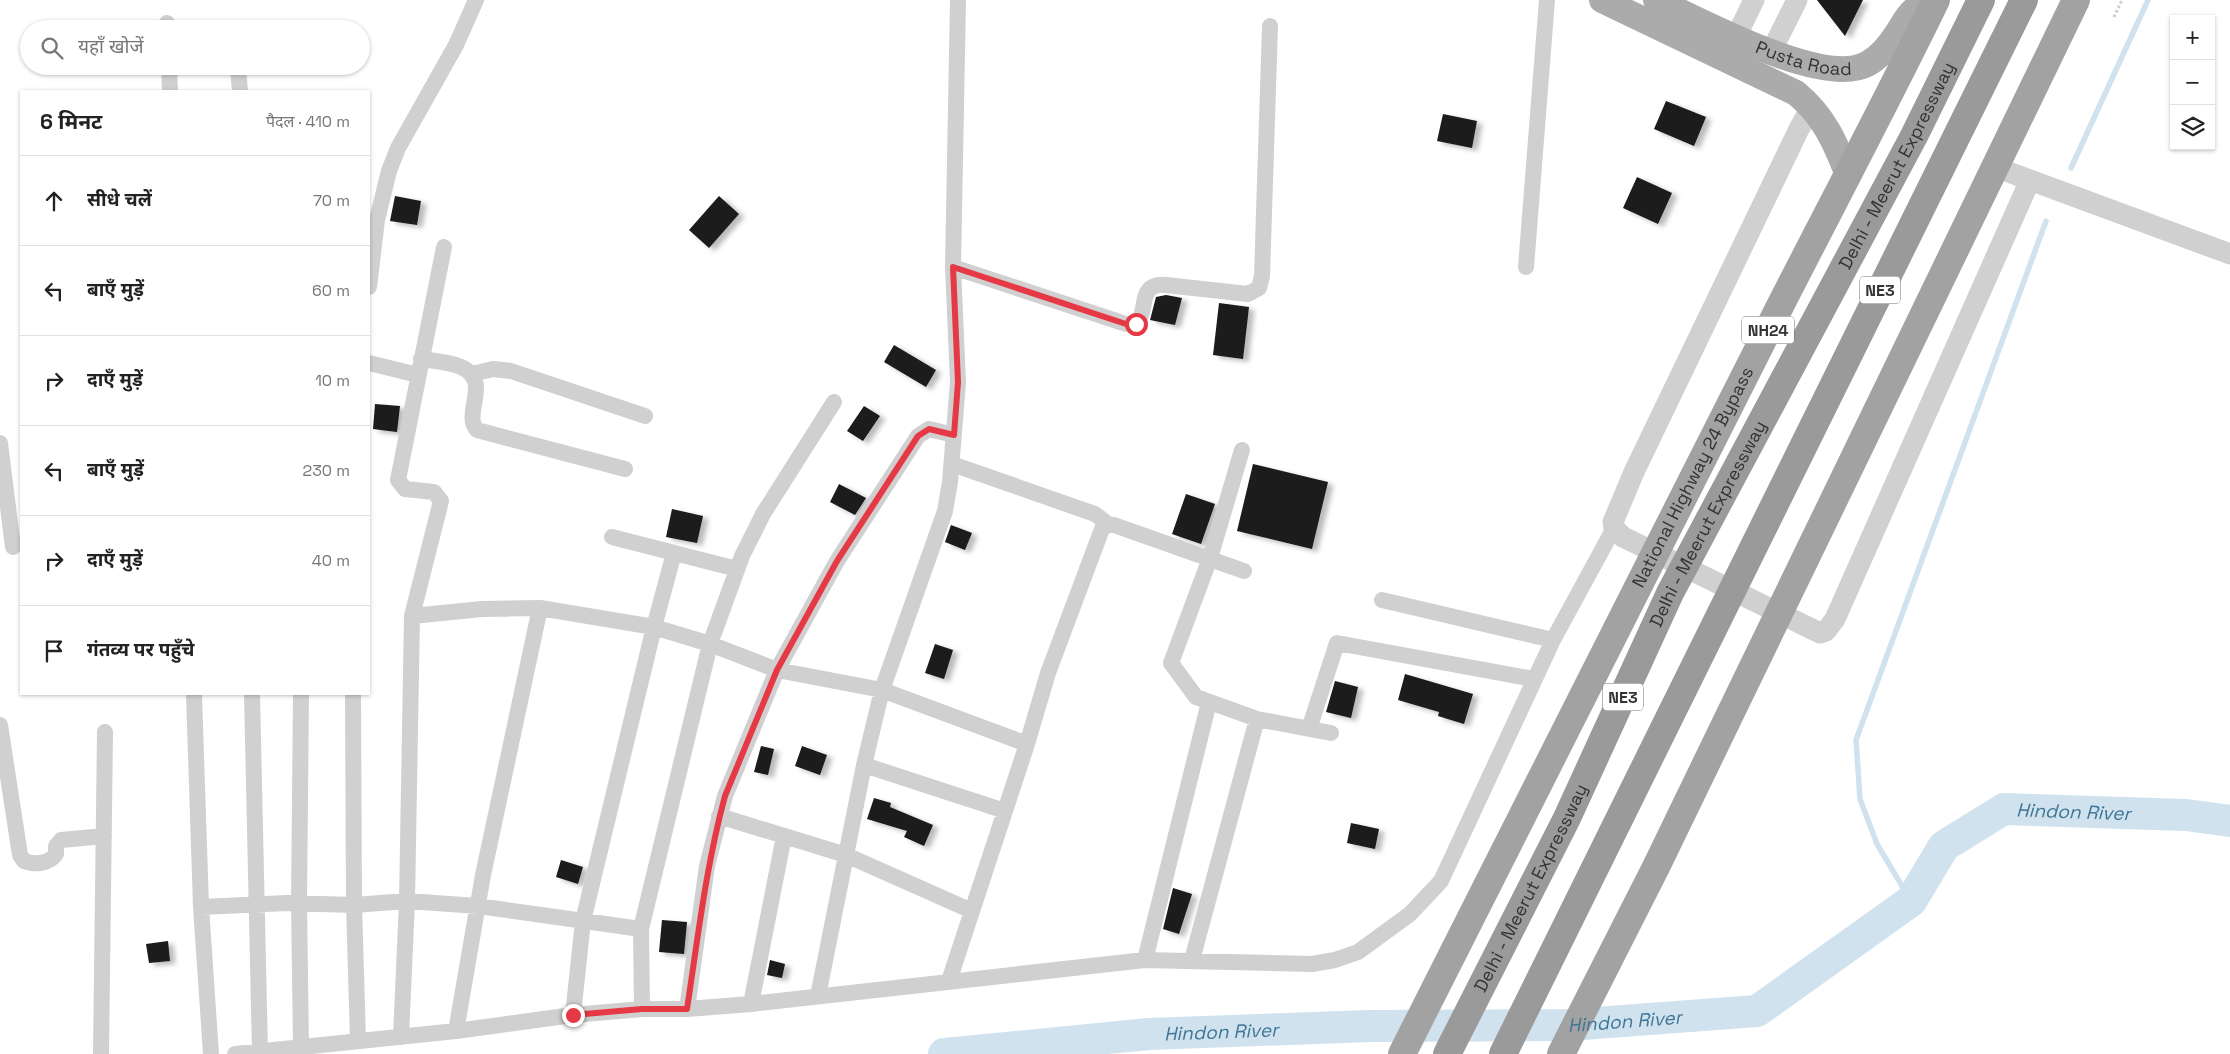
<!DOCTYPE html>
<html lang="hi">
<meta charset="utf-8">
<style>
body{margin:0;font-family:"Space Grotesk","Noto Sans Devanagari",sans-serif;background:#f6f6f6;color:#222}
.controls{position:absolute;right:15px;top:15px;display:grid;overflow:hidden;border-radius:0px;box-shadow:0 1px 4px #0004}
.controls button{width:45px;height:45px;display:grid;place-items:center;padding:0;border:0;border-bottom:1px solid #e0e0e0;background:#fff;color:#222;font:25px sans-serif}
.stop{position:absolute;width:15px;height:15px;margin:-11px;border:4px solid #e63946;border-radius:50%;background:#fff}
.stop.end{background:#e63946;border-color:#fff;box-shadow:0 1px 5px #0008}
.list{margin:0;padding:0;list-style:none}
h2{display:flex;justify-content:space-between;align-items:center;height:65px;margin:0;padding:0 20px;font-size:21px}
h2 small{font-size:16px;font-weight:400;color:#767676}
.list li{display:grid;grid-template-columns:32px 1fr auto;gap:15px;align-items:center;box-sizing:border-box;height:90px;padding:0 20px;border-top:1px solid #e0e0e0}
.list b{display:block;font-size:19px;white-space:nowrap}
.list em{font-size:16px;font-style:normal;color:#767676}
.icon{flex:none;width:28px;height:28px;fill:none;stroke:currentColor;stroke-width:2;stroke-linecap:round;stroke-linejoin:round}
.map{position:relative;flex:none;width:2230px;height:1054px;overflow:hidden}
.search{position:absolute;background:#fff;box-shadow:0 1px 4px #0004;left:20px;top:20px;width:350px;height:55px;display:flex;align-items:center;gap:12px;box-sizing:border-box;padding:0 18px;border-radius:28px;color:#767676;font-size:19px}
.panel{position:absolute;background:#fff;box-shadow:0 1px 4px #0004;left:20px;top:90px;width:350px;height:605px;border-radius:0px}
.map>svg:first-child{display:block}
</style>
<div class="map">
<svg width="2230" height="1054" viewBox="0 0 2230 1054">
<defs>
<filter id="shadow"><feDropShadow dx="5.5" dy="3" stdDeviation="2.5" flood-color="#0004"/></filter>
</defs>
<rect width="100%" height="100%" fill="#fff"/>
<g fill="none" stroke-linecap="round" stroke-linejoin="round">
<!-- stream -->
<path stroke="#cfe2ee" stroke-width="5.5" d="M2071,168l77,-168
M1911,901l-34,-57 -17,-45 -4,-59 190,-519"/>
<!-- river -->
<path stroke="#cfe2ee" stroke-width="32" id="s1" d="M944,1054l205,-20 221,-8 199,-1 188,-14 154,-110 33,-55 60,-37 182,6 44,6"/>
</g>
<!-- building -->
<path fill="#1a1a1a" filter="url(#shadow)" d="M1817,0h46l-18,36z
M1666,101l40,16 -12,29 -40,-17z
M1443,114l34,7 -5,27 -35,-7z
M1637,177l35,16 -14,31 -35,-16z
M395,196l26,5 -4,24 -27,-4z
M719,196l20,18 -30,34 -20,-18z
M1166,295l16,3 -7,27 -25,-5 6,-23z
M1219,303l30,4 -6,52 -30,-4z
M894,345l42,25 -10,17 -42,-25z
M375,404l25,2 -3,26 -24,-3z
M864,406l16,10 -17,25 -16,-10z
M1253,464l75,18 -16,67 -75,-18z
M839,484l27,14 -11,17 -25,-13z
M1186,494l29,10 -14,40 -29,-10z
M672,509l31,7 -6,27 -31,-6z
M951,525l21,8 -7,17 -20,-8z
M935,644l18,6 -9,29 -19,-6z
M1405,674l68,20 -9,30 -26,-8 1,-4 -41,-12z
M1335,681l23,6 -7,31 -25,-6z
M761,746l13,3 -6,26 -14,-3z
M802,746l25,9 -7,20 -25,-9z
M874,798l17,5 -1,4 43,18 -9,21 -20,-9 3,-6 -40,-12z
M1351,823l28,6 -4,20 -28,-6z
M561,860l22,7 -5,17 -22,-7z
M1173,888l19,6 -13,40 -16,-5z
M662,920l25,2 -3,32 -25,-2z
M168,941l2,20 -21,2 -3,-19z
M770,960l15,4 -3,14 -15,-3z"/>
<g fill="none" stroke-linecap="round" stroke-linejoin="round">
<!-- path -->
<path stroke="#cdcdcd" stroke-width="3" stroke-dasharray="2.5 2.5" stroke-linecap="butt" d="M2114,17l8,-17"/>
<!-- minor -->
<path stroke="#d0d0d0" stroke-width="16" d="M167,23l1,6
M169,66l1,25
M238,69l2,22
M953,267l173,57c30,1 4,-42 40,-39l82,9 11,-6 3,-12 8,-250
M1526,267l21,-267
M369,287l8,-67 12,-49 9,-23 58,-103 20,-45
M421,359c19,3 55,3 55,29 0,7 -2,16 -3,23 -1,8 -1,13 4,19l148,39
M369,363l49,12
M472,374l21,-5 18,2 134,45
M0,443l13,104
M1242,450l-32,108 -39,105 25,34 61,22
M952,464l143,50 13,10
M612,537l125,32
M1382,600l171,40
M412,616l70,-7 58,-1 114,19 56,17 67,26 105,20 145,54
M194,694l7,213 10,147
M252,694l8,359
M301,694l-2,209 2,144
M353,694l1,211 4,135
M0,725l20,130 4,6c11,4 25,3 32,-7v-8l5,-6 43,-4
M1309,729l28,-86 197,36
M864,765l141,46
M719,816l127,39 126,56
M201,907l87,-4 66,2 53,-4 71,5 163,23
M1145,960l64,-258
M1192,960l65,-241 74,14
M949,981l78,-237 21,-71 54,-144 5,-4h7l130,46
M818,996l46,-231 18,-75 63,-179 5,-29 8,-100 -5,-115 5,-267
M751,1004l33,-168
M642,1009l-1,-80 69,-285 32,-88 21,-42 71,-112
M687,1009l20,-143 18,-70 52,-126 60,-109 81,-125 11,-7 25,6
M573,1015l10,-94 71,-294 20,-74
M456,1031l27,-156 57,-267
M401,1037l6,-136 5,-285 29,-115 -7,-9 -29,-3 -7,-9 46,-233
M101,1054l4,-322
M235,1054l221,-23 117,-16 69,-6h45l64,-5 394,-44 167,4 23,-4 23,-8 52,-38 31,-33 112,-241 61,-112"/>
<!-- tertiary -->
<path stroke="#d0d0d0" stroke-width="21" d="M1736,37l18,-37
M1771,52l26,-52
M1812,106l-13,23 -165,343 -21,50 1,6 9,9 197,96 6,-2 9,-12 195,-439
M1995,167l235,87"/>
<!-- primary -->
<g stroke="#ababab" stroke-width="26">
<path d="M1602,0l194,93c28,23 39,49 52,82"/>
<path id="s2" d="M1656,0c44,20 167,88 211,64 12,-6 24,-21 31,-32 5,-7 9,-17 16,-22 6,-3 15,-6 21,-9"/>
</g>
<!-- trunk -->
<g stroke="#a2a2a2" stroke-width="28">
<path id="s3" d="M1402,1054c123,-248 249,-495 375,-742 53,-104 108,-207 159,-312"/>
<path d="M1561,1054l95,-187 420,-867"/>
</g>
<!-- motorway -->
<g stroke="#9a9a9a" stroke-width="28">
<path id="s4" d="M1447,1054l120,-236 103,-225 244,-457 67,-136"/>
<path d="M1503,1054l521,-1054"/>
</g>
</g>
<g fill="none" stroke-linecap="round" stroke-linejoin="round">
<!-- route -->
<path stroke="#e63946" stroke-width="6" d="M573,1015l69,-6h45c11,-72 19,-143 38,-213l52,-126 60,-109 81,-125 11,-7 25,6 4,-53 -5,-115 173,57h10"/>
</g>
<g text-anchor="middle" stroke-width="5" stroke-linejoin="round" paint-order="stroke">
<!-- shield labels -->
<g fill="#fff" stroke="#707070" stroke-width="1">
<rect x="1860" y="276.5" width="40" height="27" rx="4"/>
<rect x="1742" y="316.5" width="52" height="27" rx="4"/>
<rect x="1603" y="683.5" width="40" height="27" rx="4"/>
</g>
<g font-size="16" font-weight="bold" fill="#333">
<text x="1880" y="296">NE3</text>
<text x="1768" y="336">NH24</text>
<text x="1623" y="703">NE3</text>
</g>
<!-- street labels -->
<g font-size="18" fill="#333" stroke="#fff">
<text dy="6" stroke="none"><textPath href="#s2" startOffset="160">Pusta Road</textPath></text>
<text dy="6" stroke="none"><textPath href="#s4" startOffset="996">Delhi - Meerut Expressway</textPath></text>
<text dy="6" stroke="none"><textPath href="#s3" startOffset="646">National Highway 24 Bypass</textPath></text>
<text dy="6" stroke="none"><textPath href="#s4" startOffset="591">Delhi - Meerut Expressway</textPath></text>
<text dy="6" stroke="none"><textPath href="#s4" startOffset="186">Delhi - Meerut Expressway</textPath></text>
</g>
<!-- water labels -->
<g font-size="19" font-style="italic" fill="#3f7597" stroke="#fff">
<text dy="7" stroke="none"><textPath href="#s1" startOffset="1208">Hindon River</textPath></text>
<text dy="7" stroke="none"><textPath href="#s1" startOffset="682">Hindon River</textPath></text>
<text dy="7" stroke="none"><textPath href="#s1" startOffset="278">Hindon River</textPath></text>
</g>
</g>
</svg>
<div class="controls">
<button>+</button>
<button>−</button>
<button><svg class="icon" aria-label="layers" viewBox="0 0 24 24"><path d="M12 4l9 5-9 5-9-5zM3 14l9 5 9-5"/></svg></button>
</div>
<div class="stop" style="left:1136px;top:324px"></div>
<div class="stop end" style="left:573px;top:1015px"></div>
<div class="search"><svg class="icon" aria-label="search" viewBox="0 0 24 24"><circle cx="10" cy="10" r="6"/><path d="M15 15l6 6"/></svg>यहाँ खोजें</div>
<section class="panel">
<h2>6 मिनट<small>पैदल · 410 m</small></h2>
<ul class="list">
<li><svg class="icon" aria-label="ahead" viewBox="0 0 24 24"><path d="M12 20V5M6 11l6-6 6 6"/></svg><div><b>सीधे चलें</b></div><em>70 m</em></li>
<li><svg class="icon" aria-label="left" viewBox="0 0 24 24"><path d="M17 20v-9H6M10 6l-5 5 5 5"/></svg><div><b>बाएँ मुड़ें</b></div><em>60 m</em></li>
<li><svg class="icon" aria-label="right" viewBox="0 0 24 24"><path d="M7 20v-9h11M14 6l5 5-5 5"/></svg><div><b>दाएँ मुड़ें</b></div><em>10 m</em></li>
<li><svg class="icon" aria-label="left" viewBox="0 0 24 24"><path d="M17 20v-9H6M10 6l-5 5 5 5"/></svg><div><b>बाएँ मुड़ें</b></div><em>230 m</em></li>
<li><svg class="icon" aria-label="right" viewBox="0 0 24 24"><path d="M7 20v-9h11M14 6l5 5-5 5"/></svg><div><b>दाएँ मुड़ें</b></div><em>40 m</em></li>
<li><svg class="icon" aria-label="arrive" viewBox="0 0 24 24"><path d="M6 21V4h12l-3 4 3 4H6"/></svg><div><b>गंतव्य पर पहुँचे</b></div></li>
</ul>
</section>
</div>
